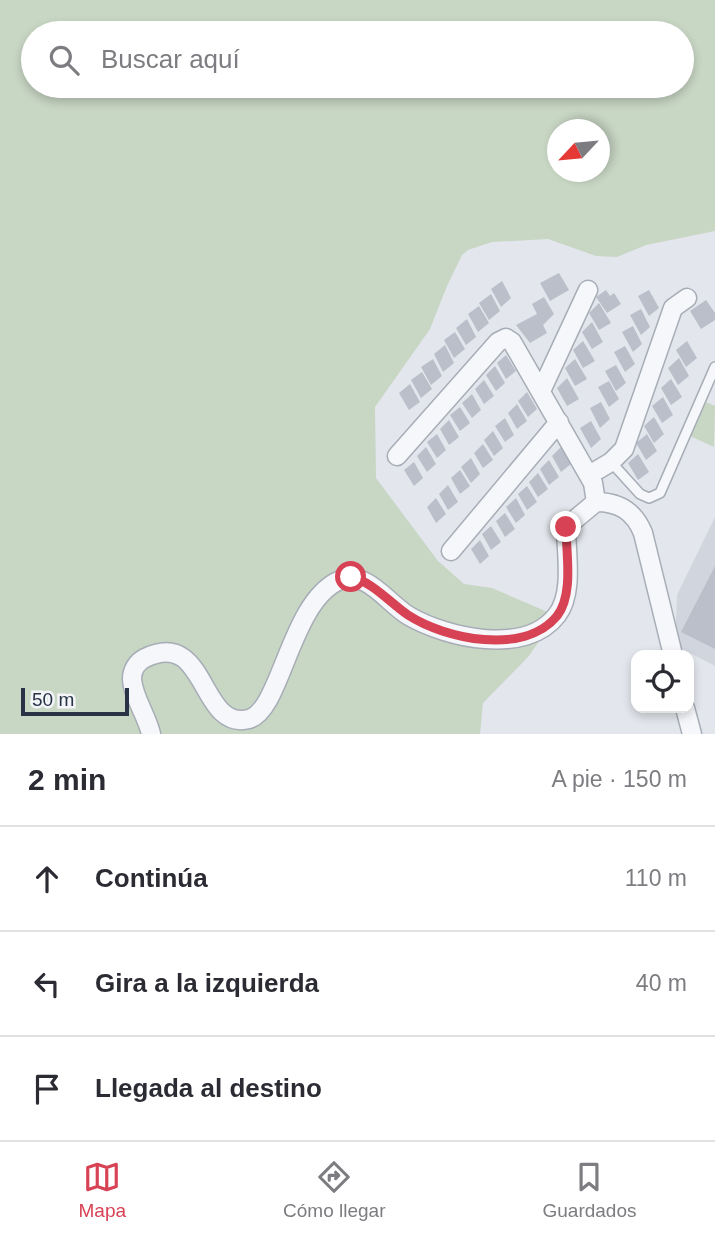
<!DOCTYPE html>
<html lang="es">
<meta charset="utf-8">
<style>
body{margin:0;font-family:Helvetica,sans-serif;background:#f7f7f7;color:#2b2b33}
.controls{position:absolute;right:21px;bottom:21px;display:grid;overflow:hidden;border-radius:14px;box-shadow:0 4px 10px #0003}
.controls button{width:63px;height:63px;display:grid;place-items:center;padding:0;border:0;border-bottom:2px solid #e1e1e2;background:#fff;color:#2b2b33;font:35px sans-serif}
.compass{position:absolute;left:547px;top:119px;width:63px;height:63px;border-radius:50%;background:#fff;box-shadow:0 4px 10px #0003;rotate:244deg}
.scale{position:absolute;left:21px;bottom:18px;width:108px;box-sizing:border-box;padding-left:7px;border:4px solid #293346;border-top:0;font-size:19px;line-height:24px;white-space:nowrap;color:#293346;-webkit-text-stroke:5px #f3f5f9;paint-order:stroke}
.stop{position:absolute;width:21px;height:21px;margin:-16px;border:5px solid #d74255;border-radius:50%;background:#fff}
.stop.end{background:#d74255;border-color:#fff;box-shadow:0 2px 7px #0008}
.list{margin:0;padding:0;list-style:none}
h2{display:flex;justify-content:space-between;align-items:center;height:91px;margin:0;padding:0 28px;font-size:30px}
h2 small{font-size:23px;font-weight:400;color:#7c7c81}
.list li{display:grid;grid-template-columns:46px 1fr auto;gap:21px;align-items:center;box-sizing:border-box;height:105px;padding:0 28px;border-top:2px solid #e1e1e2}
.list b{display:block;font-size:26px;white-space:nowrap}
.list em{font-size:23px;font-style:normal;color:#7c7c81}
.icon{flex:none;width:38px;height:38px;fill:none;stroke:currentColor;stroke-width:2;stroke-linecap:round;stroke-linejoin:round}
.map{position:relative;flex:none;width:715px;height:734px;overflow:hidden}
.search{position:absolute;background:#fff;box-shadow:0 4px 10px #0003;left:21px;right:21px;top:21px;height:77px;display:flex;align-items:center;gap:18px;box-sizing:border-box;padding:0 24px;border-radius:38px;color:#7c7c81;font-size:26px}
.sheet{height:406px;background:#fff}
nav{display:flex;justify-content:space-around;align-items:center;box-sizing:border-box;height:98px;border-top:2px solid #e1e1e2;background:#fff;font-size:19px;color:#7c7c81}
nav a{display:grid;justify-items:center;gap:4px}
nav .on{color:#d74255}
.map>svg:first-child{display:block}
</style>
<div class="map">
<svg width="715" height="734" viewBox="0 0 715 734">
<rect width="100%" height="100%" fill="#e3e6ec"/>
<!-- built -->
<path fill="#d1d5de" d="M715,517v149l-40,-21 2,-50z"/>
<!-- green -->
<path fill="#c8d6c4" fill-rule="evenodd" d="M0,0h715v231l-69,14 -29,12 -21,-1 -48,-17 -56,3 -24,8 -6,5 -15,31 -17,43 -55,78 1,71 62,83 26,23 28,4 65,28 -29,41 -45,46 -3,31h-480zM33,33h649v53h-649zM558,130h42v42h-42z
M706,402l9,4 -1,41 -24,-11z"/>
<!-- building -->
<path fill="#babfca" d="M559,273l10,17 -19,11 -10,-18z
M502,281l9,17 -10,9 -10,-18z
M606,290l4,6 4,-3 7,11 -14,9 -11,-16z
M649,290l10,18 -10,8 -11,-20z
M491,294l9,17 -11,9 -10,-17z
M544,297l10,17 -11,11 4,8 -17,10 -14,-18 21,-11 -5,-10z
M706,300l9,13v7l-14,9 -11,-18z
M599,303l12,20 -12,7 -10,-17z
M479,306l10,17 -11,9 -10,-18z
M641,309l9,18 -9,8 -11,-20z
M467,319l9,18 -10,8 -10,-17z
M592,322l11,20 -11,7 -10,-17z
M633,326l9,18 -9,8 -11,-20z
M455,332l10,17 -11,9 -10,-18z
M583,341l12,20 -12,7 -10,-18z
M687,341l10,17 -11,9 -10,-17z
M445,345l9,18 -11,9 -9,-18z
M625,346l10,18 -10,8 -11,-20z
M506,355l10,16 -10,8 -9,-16z
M679,358l10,18 -11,9 -10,-17z
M433,359l9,17 -11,9 -10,-18z
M575,359l12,20 -12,7 -10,-18z
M616,365l10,18 -10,8 -11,-20z
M495,366l10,17 -9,8 -10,-16z
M422,372l10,17 -11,9 -10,-18z
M567,378l12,21 -12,7 -10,-18z
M671,379l11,18 -11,8 -10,-17z
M484,380l10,16 -10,8 -9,-15z
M609,381l10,18 -10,8 -11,-20z
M410,384l10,18 -11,8 -10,-17z
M527,392l10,17 -9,8 -10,-16z
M472,394l9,16 -9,8 -10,-15z
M663,397l10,18 -11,8 -10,-17z
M601,402l9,17 -10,9 -10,-20z
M517,404l10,17 -10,8 -9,-16z
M460,407l10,16 -10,8 -10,-16z
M654,417l10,17 -10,9 -10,-17z
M505,418l9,17 -9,7 -10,-16z
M449,420l10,17 -10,8 -9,-16z
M591,421l10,18 -10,9 -11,-20z
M493,431l10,17 -9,8 -10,-16z
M437,434l9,16 -9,8 -10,-16z
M647,434l10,17 -11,9 -10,-17z
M483,444l10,16 -10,8 -9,-15z
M426,447l10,17 -9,8 -10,-16z
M561,447l10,17 -10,8 -9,-16z
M638,454l11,18 -11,8 -10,-17z
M471,458l9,16 -9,9 -10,-16z
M549,460l10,17 -10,8 -9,-16z
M414,462l9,16 -9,8 -10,-16z
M460,470l10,16 -10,8 -9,-16z
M538,473l10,16 -10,8 -9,-15z
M448,485l10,17 -10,8 -9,-16z
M527,486l10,16 -10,8 -9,-16z
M436,498l10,16 -10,9 -9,-16z
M516,498l9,17 -9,8 -10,-16z
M505,513l10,16 -10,8 -9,-16z
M491,526l10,16 -10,8 -9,-16z
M480,540l9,16 -9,8 -9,-15z
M715,566v83l-34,-17z"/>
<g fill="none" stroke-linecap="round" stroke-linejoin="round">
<defs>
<path id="service" d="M611,462l29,32 9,4 11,-5 55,-126"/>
<path id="minor" d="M541,391l47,-101
M397,456l101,-114 8,-4 6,4 81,141 3,19
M589,475l22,-13 13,-13 49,-141 14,-10
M451,551l108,-129
M685,708l7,26
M151,734c-4,-18 -18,-37 -19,-55 0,-9 5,-17 13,-21 63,-31 54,74 104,61 32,-9 41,-115 89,-138 28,-13 49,22 71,35 38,22 117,40 148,-1 17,-22 9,-62 9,-88l30,-25c23,0 38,9 47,31l30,122"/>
</defs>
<!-- service casing -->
<use href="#service" stroke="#a7adb7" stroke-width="12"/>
<!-- minor casing -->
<use href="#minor" stroke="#a7adb7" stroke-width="21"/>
<!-- service -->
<use href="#service" stroke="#f6f7fa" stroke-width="9"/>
<!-- minor -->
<use href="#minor" stroke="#f6f7fa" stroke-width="18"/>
</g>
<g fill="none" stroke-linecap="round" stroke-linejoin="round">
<!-- route -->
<path stroke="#d74255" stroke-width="9" d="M351,577c22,5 38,25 57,38 37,24 116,41 149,1 17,-22 9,-63 9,-89"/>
</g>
</svg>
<div class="controls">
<button><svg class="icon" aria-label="locate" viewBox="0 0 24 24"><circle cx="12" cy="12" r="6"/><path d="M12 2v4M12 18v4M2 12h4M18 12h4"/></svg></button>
</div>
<svg class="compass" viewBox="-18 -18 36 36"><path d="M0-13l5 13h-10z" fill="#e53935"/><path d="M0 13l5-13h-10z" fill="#7c7c81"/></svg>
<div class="scale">50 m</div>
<div class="stop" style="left:351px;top:577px"></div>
<div class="stop end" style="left:566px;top:527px"></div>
<div class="search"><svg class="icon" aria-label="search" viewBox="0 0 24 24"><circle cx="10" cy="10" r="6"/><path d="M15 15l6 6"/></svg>Buscar aquí</div>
</div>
<section class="sheet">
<h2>2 min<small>A pie · 150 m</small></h2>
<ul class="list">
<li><svg class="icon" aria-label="ahead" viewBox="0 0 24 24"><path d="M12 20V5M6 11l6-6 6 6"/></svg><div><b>Continúa</b></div><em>110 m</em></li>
<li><svg class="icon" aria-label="left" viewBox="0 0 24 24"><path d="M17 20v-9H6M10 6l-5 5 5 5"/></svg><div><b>Gira a la izquierda</b></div><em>40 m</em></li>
<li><svg class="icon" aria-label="arrive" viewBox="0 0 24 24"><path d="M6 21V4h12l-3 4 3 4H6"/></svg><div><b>Llegada al destino</b></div></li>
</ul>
</section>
<nav>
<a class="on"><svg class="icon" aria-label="map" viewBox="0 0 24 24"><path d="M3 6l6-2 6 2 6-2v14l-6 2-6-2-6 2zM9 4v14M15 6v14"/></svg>Mapa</a>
<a><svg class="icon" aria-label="directions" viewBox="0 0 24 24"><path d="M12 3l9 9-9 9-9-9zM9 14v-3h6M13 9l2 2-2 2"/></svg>Cómo llegar</a>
<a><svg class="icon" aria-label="saved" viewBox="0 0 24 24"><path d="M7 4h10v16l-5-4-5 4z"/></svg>Guardados</a>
</nav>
